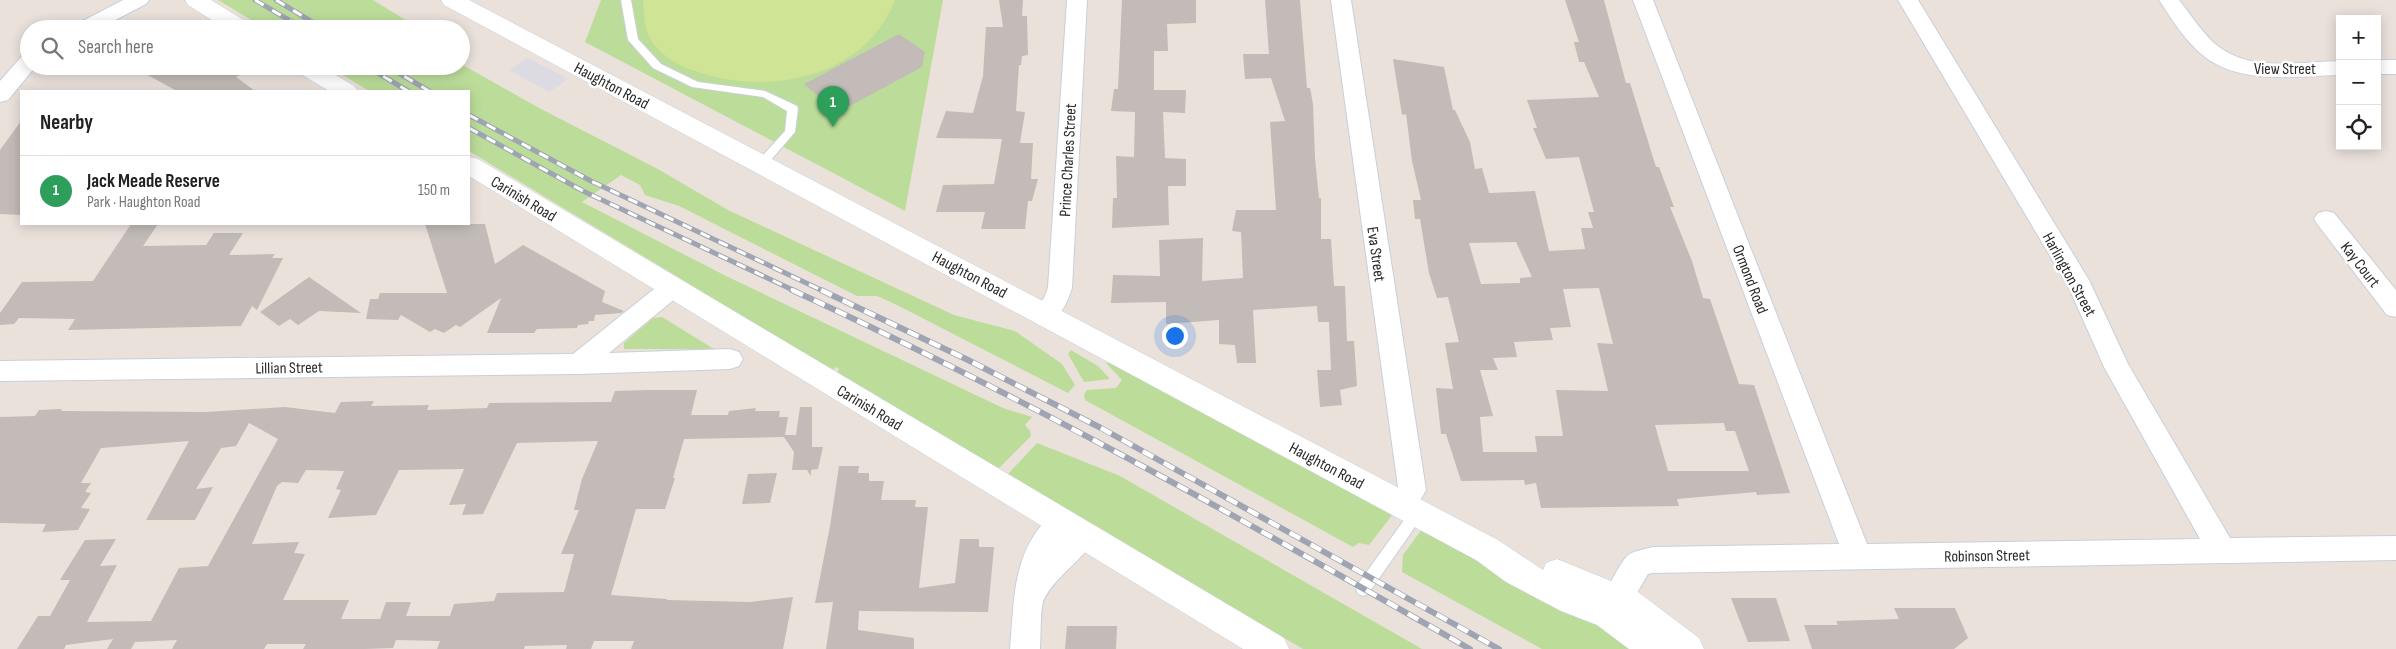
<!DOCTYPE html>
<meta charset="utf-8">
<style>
body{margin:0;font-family:"Sofia Sans Condensed",sans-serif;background:#f6f6f6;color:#222}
.controls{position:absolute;right:15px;top:15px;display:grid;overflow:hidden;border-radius:0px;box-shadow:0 2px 12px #0003}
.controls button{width:45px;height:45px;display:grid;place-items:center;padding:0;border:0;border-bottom:1px solid #e0e0e0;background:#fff;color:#222;font:25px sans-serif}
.you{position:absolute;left:1174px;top:335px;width:18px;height:18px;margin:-12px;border:4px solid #fff;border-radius:50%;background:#1a73e8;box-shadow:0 0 0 8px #1a73e833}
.badge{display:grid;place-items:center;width:32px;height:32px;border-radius:50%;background:#0b8043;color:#fff;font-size:16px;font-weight:700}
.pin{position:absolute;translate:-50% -41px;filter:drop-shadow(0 1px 2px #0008)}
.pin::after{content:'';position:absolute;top:26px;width:18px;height:15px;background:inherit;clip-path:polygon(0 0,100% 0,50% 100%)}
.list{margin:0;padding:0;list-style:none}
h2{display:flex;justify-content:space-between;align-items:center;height:65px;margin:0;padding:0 20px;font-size:21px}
h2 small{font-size:16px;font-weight:400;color:#767676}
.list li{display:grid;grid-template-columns:32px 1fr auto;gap:15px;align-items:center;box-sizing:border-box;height:70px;padding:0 20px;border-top:1px solid #e0e0e0}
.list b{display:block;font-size:19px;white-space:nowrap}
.list p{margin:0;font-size:16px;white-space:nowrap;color:#767676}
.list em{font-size:16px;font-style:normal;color:#767676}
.icon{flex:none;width:28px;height:28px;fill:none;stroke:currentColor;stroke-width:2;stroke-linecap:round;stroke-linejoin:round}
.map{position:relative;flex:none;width:2396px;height:649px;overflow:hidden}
.search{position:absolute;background:#fff;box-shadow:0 2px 12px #0003;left:20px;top:20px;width:450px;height:55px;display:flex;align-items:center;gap:12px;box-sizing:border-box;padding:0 18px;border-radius:28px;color:#767676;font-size:19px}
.panel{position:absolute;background:#fff;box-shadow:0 2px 12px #0003;left:20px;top:90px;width:450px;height:135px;border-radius:0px}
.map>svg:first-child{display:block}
</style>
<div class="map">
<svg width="2396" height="649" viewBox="0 0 2396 649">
<rect width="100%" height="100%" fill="#eae1db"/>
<!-- industrial -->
<path fill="#dcdbe3" d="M528,58l40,21 -19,13 -40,-22z"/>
<!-- green -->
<path fill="#bcdd9a" d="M218,0h155l47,29h-154z
M601,0h342l-38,211 -320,-169z
M461,64l80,45 115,59 72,42 226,105 61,16 47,33 13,21 -7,8 -171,-88 -20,-9h-20l-178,-90 -34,-11 -5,-10 -19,-10 -39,27 144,74 277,132 29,9 -7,8 5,6 1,5 -34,34 -160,-97 2,-4 -2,-2 -5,3 -363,-219v-60h-100l-41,-25h133z
M662,317l52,32h-90v-6l29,-25z
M1071,350l27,16 12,13 -26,3 -16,-28z
M1111,362l282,152 -24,31 -10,-2 -6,4 -268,-147 -1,-5 3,-5 29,-2 6,-8 -16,-17z
M1037,443l83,33 302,173h-119l-295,-172v-3z
M1422,529l222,120h-102l-140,-77 1,-17z"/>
<!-- pitch -->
<path fill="#d0e496" d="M643,0h252c-30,78 -126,96 -197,72 -20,-6 -41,-18 -50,-38 -4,-10 -4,-24 -5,-34z"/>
<!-- building -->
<path fill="#c2bbb7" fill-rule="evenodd" d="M999,0h24l-1,16h5l1,39 -6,1 -1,9h-2l-3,46 9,1 -5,31h13l-2,36h7l-6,22h-4l-3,28h-44l4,-17h-49l7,-27 51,-1 8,-45 -66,-1 10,-27 27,2 10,-37 3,-49h17z
M1122,0h74v23l-29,1 1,27h-14v39h32l-1,23 -22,-1 2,46 21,1v27h-18l1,39 -57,3 1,-30h4l-1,-42 18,1 1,-45 -24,-1 3,-22h4z
M1265,0h35l7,88h3l3,16 2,54 4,40h2v41h10l3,47h11l2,55h7l3,45 -17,4 2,15 -22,2 -3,-37h14l-2,-48h-11l-1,-16 -64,4 3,53h-19l-2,-18 -16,-1v-24l-53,4v-22l-55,1 2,-28 47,1 -1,-36 44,-2 -1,43 41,-3 -2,-46 -9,-1 4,-21h40l-6,-88 15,-1 -14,-43 -26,1 -2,-25h26z
M1565,0h39l22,83h4l26,84h3l15,40h-4l22,54 11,37 7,1 29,85 15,1 36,108 -33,2 -1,-3 -79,7 2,7 -138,2 -5,-25 -11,2 -1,-5 -63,1 -15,-47h-5l-5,-46 17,1 -8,-46 14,-1 -11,-45 -11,1 -8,-25 -9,-54h-5l-2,-19h8l-9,-39 -6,-47 -4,1 -9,-56 51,8 9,43h2l15,32 5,27 7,-1 7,25 46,-2 14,60 36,-2 -4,-21h12l-5,-16h6l-15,-55 -33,2 -13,-31h4l-10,-28 72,-3 -15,-35h-5l-5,-20h5zM1516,242l16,35 -12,1v5l-39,1 -12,-41zM1599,288l14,56 -16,-1 11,48 -52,-1 7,46h-28l2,16h-54l-3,-35 13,-1 -13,-46h18l-5,-12 24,-1 -3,-15 39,-2 -3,-12 21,-1 -8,-38zM1724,423l2,8h9l14,40h-81l-13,-46z
M899,34l26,18 -3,15 -85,46 -33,-29z
M131,66h124l-19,11 19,14h-78z
M21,121v94l-21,-1v-64z
M131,224h27l-15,22 63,-1 8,-12h29l-14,22 46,-1 -3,4h11l-26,52 -5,-4 -11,20 -173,4 7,-11 -56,-1 -5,6 -14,1v-12l22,-31 71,-1z
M425,224h60l10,40 28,-19 82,46 -3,11 22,9 -3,2 -26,2 -1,6h-5l-1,3 -10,1 -1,3 -40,1 -3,4h-47l14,-35 -41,29 -4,-2 -12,8 -9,-4 -5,3 -29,-17 -3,5 -32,-1 4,-20h8l2,-6h67z
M309,277l52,36 -42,-2 -21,14 -8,-6 -11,7 -19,-14z
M648,390h49l-6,25h37l1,-4 27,-3 -1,3h25l-1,6h9l-3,18h11l4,-28h12v40h11l-5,22 -7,1v6l-4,-6h-15l2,-18 -10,-15 -100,2 -11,39h2l-10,31h-29l-25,86 56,4v1l83,2 43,-5 -10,52h-152l3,-8h-40l-3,8h-25l1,-4 -42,1 -1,3h-87l3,-8 -44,-1 -3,8 -28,1h-62l3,-5h-39l-3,5h-92l5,-9 -42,2 -4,7h-24l6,-10 -47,6 -2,4h-47l21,-33h12l20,-36h-10l25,-40 31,-1 -16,27 17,-1 -30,57 64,-1 28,-53 29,-2 70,-127 -29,-16 -13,23 -15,2 -25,41 17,-2 -18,33h-49l43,-79 -88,7 -20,35h10l-6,9 6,1 -10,15 9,1 -12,21 -36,2 4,-8 -46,-1v-106l35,-1 4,-6 23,-1 -1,2 145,1 79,-5 50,6 6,-11 33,-1 -3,5 58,-1 -2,5 60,-2 2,-5 122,-1 4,-11zM598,441l-16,38 -8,31h5l-18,44h13l-10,38 -67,1 -3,8 -40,3 -4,12h-44l5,-14h-25l-6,17h-39l8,-19h-66l22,-46 -11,-1 5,-11 -47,2 25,-58 5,-4 16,1 8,-13 38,1 -8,18 5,1 -13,28 48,-3 23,-45 65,-1 -15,36 17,-1 -4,11 21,-1 34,-71z
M839,466h20l-1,7h11v8h15l-3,19h35l-1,7h13l-9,81 36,-5 5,-44h19v8h15l-6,65 -129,-1 -1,19 56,8v11h-88l7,-47 -18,1 15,-77z
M777,473l-7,30 -28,1 6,-30z
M1731,598h45l14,43 -42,1z
M1894,608h61l13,30 -14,11h-142l-8,-24h34l-2,-4 63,-2z
M1067,626h50l-1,23h-51z"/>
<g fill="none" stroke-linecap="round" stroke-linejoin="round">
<defs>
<path id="lane" d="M621,0h10l7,39 23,25 37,18 67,9 32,15 1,3 -3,23 -30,35h-8l-2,-3 30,-33 2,-20 -24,-14 -71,-10 -39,-19 -25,-28z
M1417,507l5,2 2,4 -2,4 -54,77 -5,2 -5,-2 -2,-5 2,-5 54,-75z"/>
<path id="street" d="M123,0h26l-3,4 -48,25h-26l3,-4z
M1067,0h20l-15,288c-6,18 -15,40 -37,33l-3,-7 12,-16 4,-10z
M1331,0h20l75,490c-8,16 -18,29 -36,22l-4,-8 12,-17z
M1633,0h20l214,544 333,-5 -96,-172 -35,-79 -171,-288h20l171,280 39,84 102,174 166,-2v24l-743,13 -5,1 -29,50 -10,4 -10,-4 -5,-9c6,-13 24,-49 33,-59 5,-5 19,-7 26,-9l186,-3z
M2159,0h20c13,16 24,35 40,47 33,25 82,15 121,14v14c-44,1 -98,10 -135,-18 -19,-14 -33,-38 -46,-57z
M29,54v12h7l-28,34 -8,2v-21l22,-25z
M2377,60h19v14h-19z
M2326,211l8,2 62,77v27l-9,-2 -69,-90 -4,-6 4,-6z
M673,278l9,3 3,6 -3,6 -73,60 121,-4 9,3 4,7 -4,7 -9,3 -152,5 -578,7v-20l573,-7 91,-73z
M1060,510l10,3 4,9 -3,6 11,-4 10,3 4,9c-12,24 -39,38 -52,63 -4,9 -3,38 -4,50h-30c4,-43 2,-87 30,-122 6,-9 10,-14 20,-17z"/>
<path id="secondary" d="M185,0h26l39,24 3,5h-27l-38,-24z
M441,0h28l1029,540 45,30 3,-7 11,-4 81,33 61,46 5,11h-75l-32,-24 -36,-14 -55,-29 -30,-22 -1032,-555z
M293,66h28l33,20 4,5h-29l-33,-20z
M469,157l9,2 806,479 5,11h-46l-774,-473z"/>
</defs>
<!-- lane casing -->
<use href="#lane" stroke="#c9cfd9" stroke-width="2"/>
<!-- street casing -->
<use href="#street" stroke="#c9cfd9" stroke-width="2"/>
<!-- secondary casing -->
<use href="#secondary" stroke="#c9cfd9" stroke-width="1"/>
<!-- lane -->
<use href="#lane" fill="#fff" fill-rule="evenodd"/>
<!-- street -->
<use href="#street" fill="#fff" fill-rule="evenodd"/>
<!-- secondary -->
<use href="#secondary" fill="#fff" fill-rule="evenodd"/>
<defs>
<path id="rail-far1" d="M255,0l49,29
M276,0l48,29
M366,66l42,25
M387,66l42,25
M469,115l122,66 232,110
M469,128l114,63 212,100"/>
<path id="rail" d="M792,290c233,107 455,232 678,359
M821,290l145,69 135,69 398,221"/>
</defs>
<!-- rail-far1 casing -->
<use href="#rail-far1" stroke="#9ea4b2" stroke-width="5"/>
<!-- rail casing -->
<use href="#rail" stroke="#9ea4b2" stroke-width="6"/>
<!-- rail-far1 -->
<use href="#rail-far1" stroke="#fff" stroke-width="3" stroke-dasharray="10" stroke-linecap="butt"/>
<!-- rail -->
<use href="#rail" stroke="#fff" stroke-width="4.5" stroke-dasharray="12" stroke-linecap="butt"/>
</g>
<g text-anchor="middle" stroke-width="5" stroke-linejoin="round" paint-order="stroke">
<!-- street labels -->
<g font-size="16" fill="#282828" stroke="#fff">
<text x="2285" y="74">View Street</text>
<text transform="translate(612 85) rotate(28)" y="6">Haughton Road</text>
<text transform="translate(1067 160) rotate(-87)" y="6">Prince Charles Street</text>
<text transform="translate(524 198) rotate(31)" y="6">Carinish Road</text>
<text transform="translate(1377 254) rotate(82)" y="6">Eva Street</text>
<text transform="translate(2361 264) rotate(52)" y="6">Kay Court</text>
<text transform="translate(970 274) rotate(28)" y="6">Haughton Road</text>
<text transform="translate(2070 274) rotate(61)" y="6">Harlington Street</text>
<text transform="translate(1751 279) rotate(69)" y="6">Ormond Road</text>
<text transform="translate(289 367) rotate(-1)" y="6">Lillian Street</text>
<text transform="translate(870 407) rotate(31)" y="6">Carinish Road</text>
<text transform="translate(1327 465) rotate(28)" y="6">Haughton Road</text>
<text transform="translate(1987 555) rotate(-1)" y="6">Robinson Street</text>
</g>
</g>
</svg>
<div class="controls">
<button>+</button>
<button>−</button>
<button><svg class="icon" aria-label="locate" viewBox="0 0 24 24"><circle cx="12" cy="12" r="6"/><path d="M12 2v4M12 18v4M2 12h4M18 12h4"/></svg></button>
</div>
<div class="you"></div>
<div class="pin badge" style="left:833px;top:127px;background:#2e9e5b">1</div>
<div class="search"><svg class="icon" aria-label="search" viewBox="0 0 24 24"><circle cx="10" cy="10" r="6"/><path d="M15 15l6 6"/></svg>Search here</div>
<section class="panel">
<h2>Nearby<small></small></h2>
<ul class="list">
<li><span class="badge" style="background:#2e9e5b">1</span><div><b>Jack Meade Reserve</b><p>Park · Haughton Road</p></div><em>150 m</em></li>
</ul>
</section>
</div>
